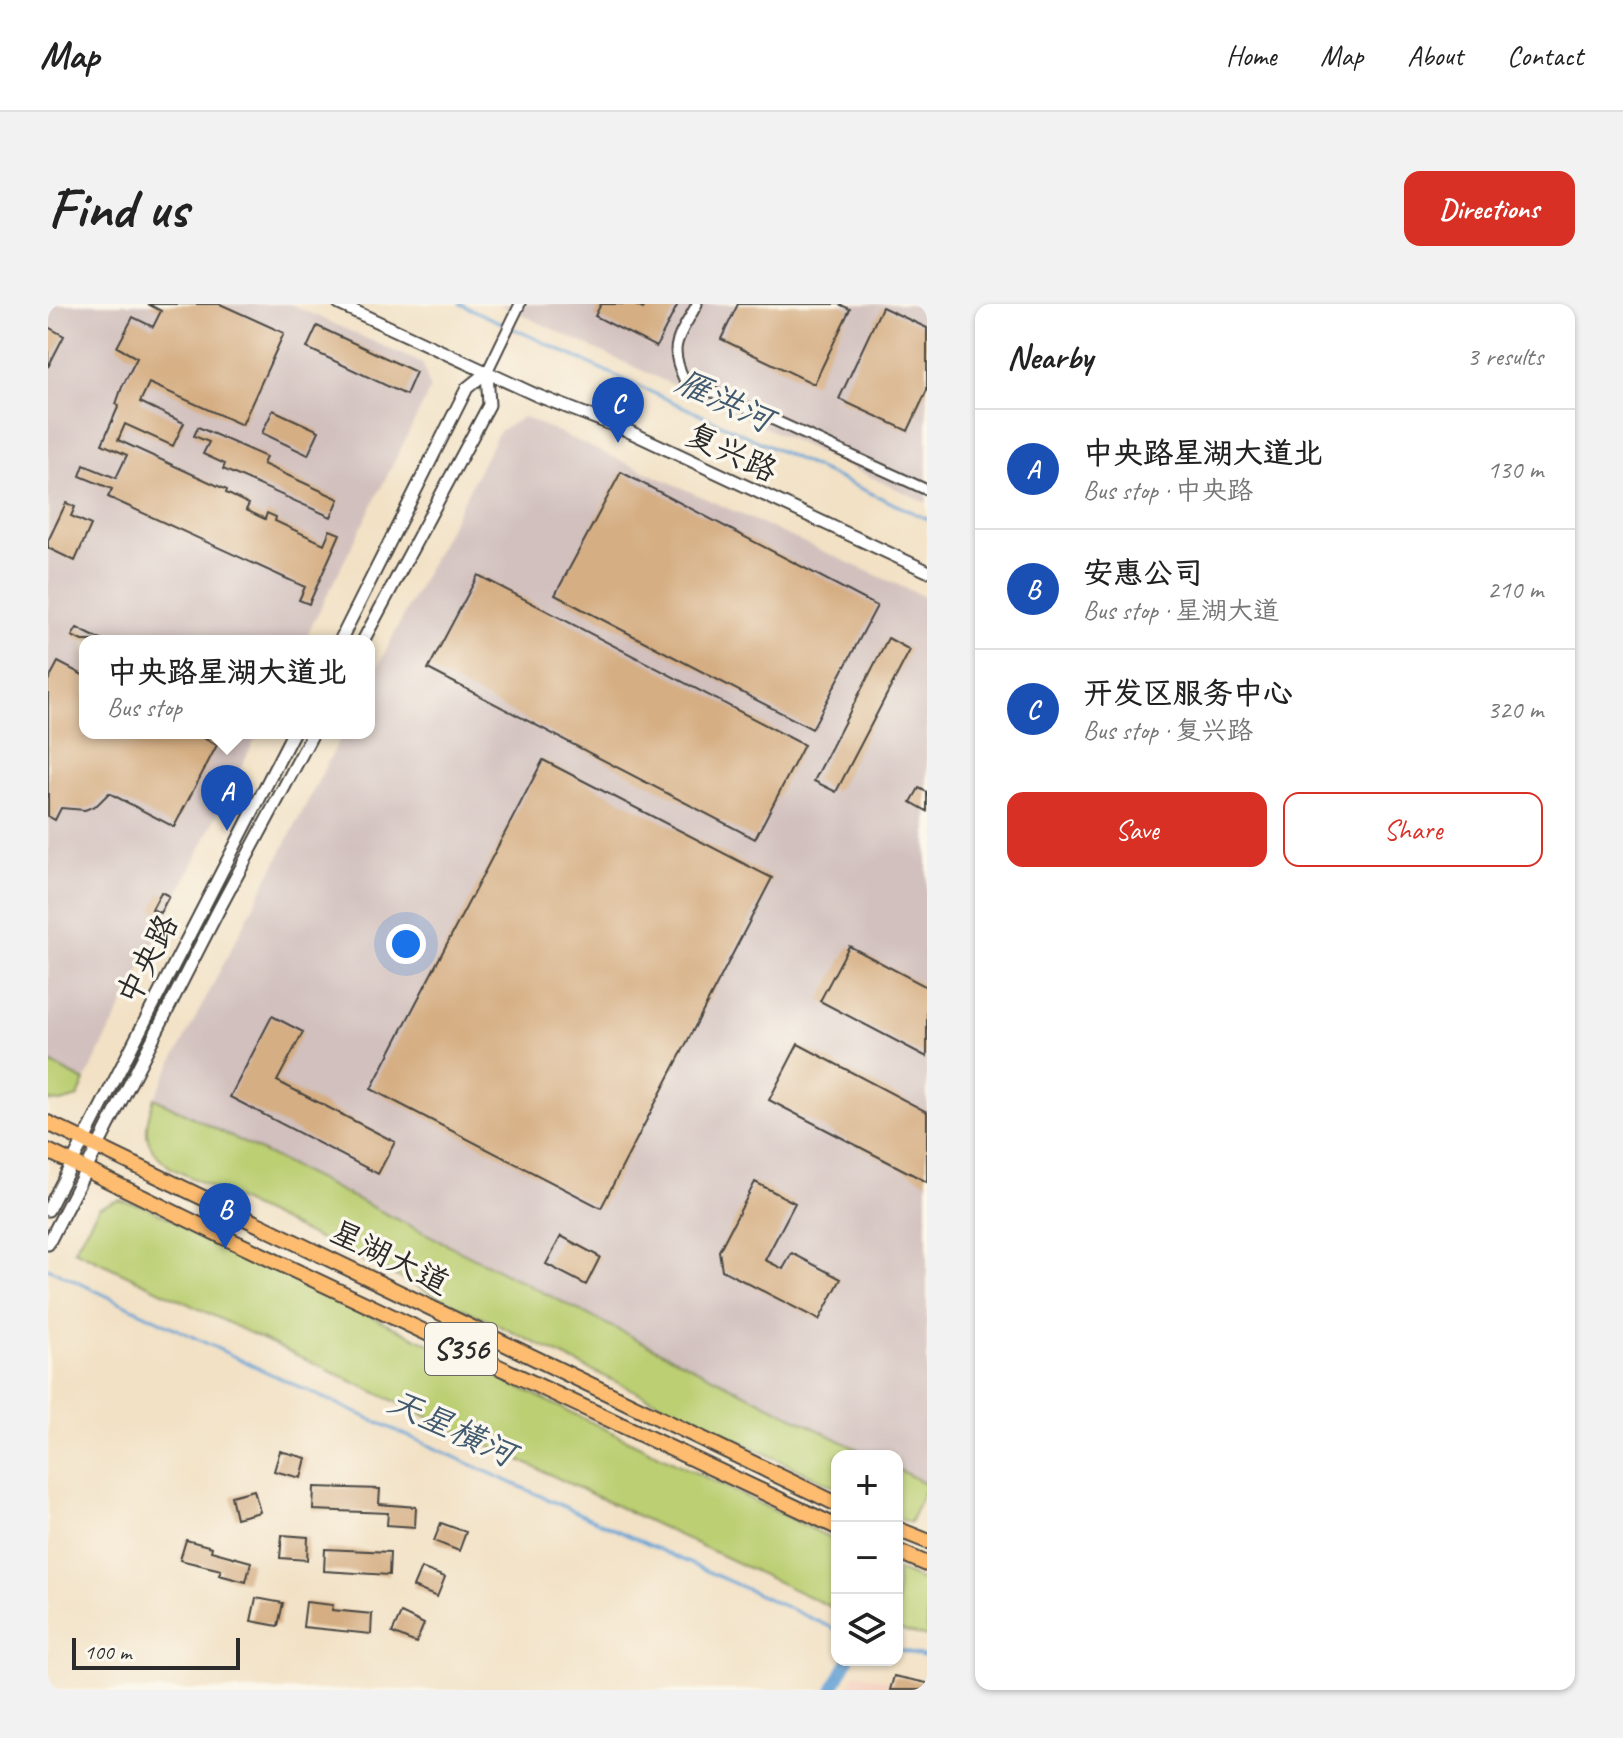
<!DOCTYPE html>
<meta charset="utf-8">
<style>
body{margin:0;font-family:Caveat,"LXGW WenKai TC",sans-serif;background:#f2f2f2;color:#222}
.controls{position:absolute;right:24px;bottom:24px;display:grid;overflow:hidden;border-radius:16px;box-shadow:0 2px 6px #0004}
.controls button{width:72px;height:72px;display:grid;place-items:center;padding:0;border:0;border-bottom:2px solid #e0e0e0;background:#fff;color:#222;font:40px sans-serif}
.scale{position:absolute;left:24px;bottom:20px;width:168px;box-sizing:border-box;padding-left:8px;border:4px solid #2b2b2b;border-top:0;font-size:22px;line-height:28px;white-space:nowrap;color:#2b2b2b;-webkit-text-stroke:6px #fbf7ec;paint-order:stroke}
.you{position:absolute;left:358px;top:640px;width:28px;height:28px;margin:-20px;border:6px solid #fff;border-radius:50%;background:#1a73e8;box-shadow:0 0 0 12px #1a73e833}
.badge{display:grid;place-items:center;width:52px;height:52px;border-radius:50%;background:#d93025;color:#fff;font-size:26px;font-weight:700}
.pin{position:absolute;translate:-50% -66px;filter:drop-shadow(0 2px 4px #0008)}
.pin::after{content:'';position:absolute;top:42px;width:28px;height:24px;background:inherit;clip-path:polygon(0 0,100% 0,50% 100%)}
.popup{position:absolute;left:31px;top:331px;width:296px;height:104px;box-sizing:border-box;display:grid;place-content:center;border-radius:16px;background:#fff;filter:drop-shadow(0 2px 6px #0005);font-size:26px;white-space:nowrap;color:#767676}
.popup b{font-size:30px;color:#222}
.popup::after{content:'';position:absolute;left:50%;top:100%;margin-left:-16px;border:16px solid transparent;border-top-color:#fff}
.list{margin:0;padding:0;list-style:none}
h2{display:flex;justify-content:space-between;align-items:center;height:104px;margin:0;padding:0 32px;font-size:34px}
h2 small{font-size:26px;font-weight:400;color:#767676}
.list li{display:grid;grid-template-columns:52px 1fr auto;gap:24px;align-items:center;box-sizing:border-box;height:120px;padding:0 32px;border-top:2px solid #e0e0e0}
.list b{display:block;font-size:30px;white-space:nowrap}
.list p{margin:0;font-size:26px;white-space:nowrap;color:#767676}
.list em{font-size:26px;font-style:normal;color:#767676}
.actions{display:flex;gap:16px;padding:24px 32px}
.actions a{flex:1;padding:18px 0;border:2px solid #d93025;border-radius:16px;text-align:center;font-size:28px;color:#d93025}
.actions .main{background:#d93025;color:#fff}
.icon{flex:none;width:44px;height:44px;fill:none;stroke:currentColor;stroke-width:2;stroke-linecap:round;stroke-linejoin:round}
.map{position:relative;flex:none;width:879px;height:1386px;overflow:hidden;border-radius:16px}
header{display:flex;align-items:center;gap:48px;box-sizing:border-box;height:112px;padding:0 40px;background:#fff;border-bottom:2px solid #e0e0e0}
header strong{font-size:38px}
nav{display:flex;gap:44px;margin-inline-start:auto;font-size:28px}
.intro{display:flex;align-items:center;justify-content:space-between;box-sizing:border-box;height:192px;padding:0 48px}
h1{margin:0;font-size:56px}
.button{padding:20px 36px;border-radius:16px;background:#d93025;color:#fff;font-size:28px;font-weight:700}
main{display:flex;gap:48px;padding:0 48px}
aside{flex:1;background:#fff;border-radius:16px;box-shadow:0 2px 6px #0004}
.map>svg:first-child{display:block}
</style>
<header>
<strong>Map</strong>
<nav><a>Home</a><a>Map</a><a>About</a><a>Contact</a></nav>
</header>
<div class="intro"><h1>Find us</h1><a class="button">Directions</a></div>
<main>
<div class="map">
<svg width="879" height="1386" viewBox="0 0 879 1386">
<rect width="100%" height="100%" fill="#fbf7ec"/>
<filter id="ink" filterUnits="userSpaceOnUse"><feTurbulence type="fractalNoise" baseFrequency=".0125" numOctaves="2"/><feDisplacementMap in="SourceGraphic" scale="16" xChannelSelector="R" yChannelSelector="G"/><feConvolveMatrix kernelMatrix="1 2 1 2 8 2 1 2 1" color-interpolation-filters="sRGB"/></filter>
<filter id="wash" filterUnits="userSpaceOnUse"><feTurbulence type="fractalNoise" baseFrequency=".006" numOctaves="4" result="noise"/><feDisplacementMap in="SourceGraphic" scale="32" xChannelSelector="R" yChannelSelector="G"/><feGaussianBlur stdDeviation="1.8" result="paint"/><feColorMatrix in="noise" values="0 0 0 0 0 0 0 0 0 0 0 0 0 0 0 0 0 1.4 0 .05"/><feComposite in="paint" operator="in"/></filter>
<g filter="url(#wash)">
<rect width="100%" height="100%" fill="#f2e1c5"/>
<!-- built -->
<path fill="#f5d3c2" d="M807,1369l72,17h-81z"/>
<!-- industrial -->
<path fill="#d1c0bd" d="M0,0h242l133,60 7,26 -126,251h-219v92h173l-173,348 -37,-19z
M451,0h428v199l-368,-171z
M476,113l403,181v886l-30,-15v-13h-26l-717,-358 189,-365h26v-50l130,-252z"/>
<!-- green -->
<path fill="#bccf73" stroke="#747d4f" stroke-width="2" d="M0,758l37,19 -7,16 -17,5 -13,-1z
M106,794l717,358h-34v32l-666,-320c-29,-23 -28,-36 -17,-70z
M71,896l25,6 693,335v69l-763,-360 25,-43z
M849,1165l30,15 -17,39 -13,-6z
M849,1266l30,13v54l-30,-8z"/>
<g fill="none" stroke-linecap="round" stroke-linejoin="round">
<!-- stream -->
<path stroke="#63a0d4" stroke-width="3" d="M412,0l467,215
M0,964l223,106 566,256
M849,1345l30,8"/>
<!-- canal -->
<path stroke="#63a0d4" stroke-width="12" d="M784,1386l16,-30"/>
</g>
<g id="blocks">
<!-- building -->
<path fill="#d5ae83" d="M100,0h72l64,29 -42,92 -93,-42 -9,19 44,21 -11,23 -48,-22 -7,16 109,50 -1,3 23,11 -3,6 19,9 2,-6 9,4 -1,4 49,23 6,-14 10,4 -31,70 -10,-4 6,-13 -197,-90 4,-8 -32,-13 4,-11 32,13 11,-23 -25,-11 17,-39 -3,-1 6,-17 15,-29 -20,-11 16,-30 20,10 8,-16z
M553,0h32l10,5 3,-5h32l-22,43 -61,-31z
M690,0h101l11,5 -36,75 -93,-45z
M834,3l45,21v62l-19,41 -69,-32z
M269,22l99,46 -10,23 -99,-47z
M0,23l16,9 -16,31z
M225,106l46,21 -11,24 -46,-22z
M150,123l68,30 -3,7 76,35 -8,18 -108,-48 2,-5 -22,-10 6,-12 -15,-6z
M573,168l256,134 -65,123 -257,-134z
M18,199l9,4 -4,9 20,9 -16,36 -27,-13v-7z
M430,271l326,170 -49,94 -327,-170z
M29,324l26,13h-21l-10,-5z
M840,334l22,12 -74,142 -22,-11z
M10,358l27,14v57h109l23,12 -43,82 -65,-34 -12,12 -12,5 -24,-2 -6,12 -7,-4v-135z
M495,456l229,118 -171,330 -230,-119z
M871,484l8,4v19l-16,-9z
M113,588l8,4 -9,17 -8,-4z
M801,642l78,41v70l-107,-56z
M224,712l31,16 -26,49 118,61 -17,32 -148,-77z
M750,740l129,68v70l-158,-82z
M707,878l40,21 -30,57 18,9 9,-16 49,26 -22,41 -97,-50 -3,-19z
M513,932l39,21 -14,28 -40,-21z
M232,1147l26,7 -5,20 -27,-7z
M266,1183l66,2 -1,15 37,3 -1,20 -28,-2 1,-12 -75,-3z
M206,1186l6,22 -24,6 -5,-22z
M393,1219l25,9 -7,19 -25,-10z
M234,1231l26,2 -1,23 -27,-2z
M138,1236l26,7 -1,4 40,11 -5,20 -27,-7 2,-5 -41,-10z
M277,1245l65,3 -1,23 -65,-4z
M373,1264l24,9 -8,20 -24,-10z
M208,1294l27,5 -5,23 -27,-5z
M258,1298l27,3 -1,5 40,4 -1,20 -68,-7z
M353,1309l23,11 -8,19 -24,-10z
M846,1372l33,7v7h-37z"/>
</g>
</g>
<g filter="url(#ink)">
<use href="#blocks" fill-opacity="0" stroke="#494642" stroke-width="2"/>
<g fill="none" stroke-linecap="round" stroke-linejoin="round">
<defs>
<path id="minor" d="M649,0c-17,33 -30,39 -13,75l243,111
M439,68l33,-68"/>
<path id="tertiary" d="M291,0l197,91 90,35 301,141
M292,337l127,-253 20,-16
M315,337l126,-236 -2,-33
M0,906l245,-477
M0,940l170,-333 95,-178"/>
<path id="primary" d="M0,819l789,381
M0,847l180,88 609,288
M849,1225l30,12
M849,1247l30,13"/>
</defs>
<!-- minor casing -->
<use href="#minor" stroke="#494642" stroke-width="13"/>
<!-- tertiary casing -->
<use href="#tertiary" stroke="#494642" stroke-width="15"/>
<!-- primary casing -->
<use href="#primary" stroke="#494642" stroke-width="18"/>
<!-- minor -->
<use href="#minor" stroke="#fff" stroke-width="9"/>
<!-- tertiary -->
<use href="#tertiary" stroke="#fff" stroke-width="11"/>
<!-- primary -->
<use href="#primary" stroke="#fdbc70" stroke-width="14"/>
</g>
</g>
<g text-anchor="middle" stroke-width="7" stroke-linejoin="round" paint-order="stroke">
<!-- shield labels -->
<rect fill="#fbf7ec" stroke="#696865" stroke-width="2" x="377" y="1019" width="72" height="52" rx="6"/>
<g font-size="30" font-weight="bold" fill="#2b2b2b">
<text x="413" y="1055">S356</text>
</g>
<!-- street labels -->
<g font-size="32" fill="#2b2b2b" stroke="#fbf7ec">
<text transform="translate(684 148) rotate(25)" y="11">复兴路</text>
<text transform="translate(99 655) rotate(-63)" y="11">中央路</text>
<text transform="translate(342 953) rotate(26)" y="11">星湖大道</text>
</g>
<!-- water labels -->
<g font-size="34" font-style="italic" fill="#415a6f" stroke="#fbf7ec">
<text transform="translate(677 96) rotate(25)" y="12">雁洪河</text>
<text transform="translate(404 1123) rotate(25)" y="12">天星横河</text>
</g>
</g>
</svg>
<div class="controls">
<button>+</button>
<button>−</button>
<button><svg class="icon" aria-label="layers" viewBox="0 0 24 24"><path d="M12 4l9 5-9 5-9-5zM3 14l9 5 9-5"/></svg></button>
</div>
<div class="scale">100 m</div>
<div class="you"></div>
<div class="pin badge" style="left:179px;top:527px;background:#1a4fb4">A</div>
<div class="popup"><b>中央路星湖大道北</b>Bus stop</div>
<div class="pin badge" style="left:177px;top:945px;background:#1a4fb4">B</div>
<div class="pin badge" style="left:570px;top:139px;background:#1a4fb4">C</div>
</div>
<aside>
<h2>Nearby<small>3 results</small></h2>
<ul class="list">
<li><span class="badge" style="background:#1a4fb4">A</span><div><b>中央路星湖大道北</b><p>Bus stop · 中央路</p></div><em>130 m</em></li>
<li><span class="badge" style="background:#1a4fb4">B</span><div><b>安惠公司</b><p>Bus stop · 星湖大道</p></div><em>210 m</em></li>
<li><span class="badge" style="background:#1a4fb4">C</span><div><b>开发区服务中心</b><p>Bus stop · 复兴路</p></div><em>320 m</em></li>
</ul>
<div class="actions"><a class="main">Save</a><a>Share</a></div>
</aside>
</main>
